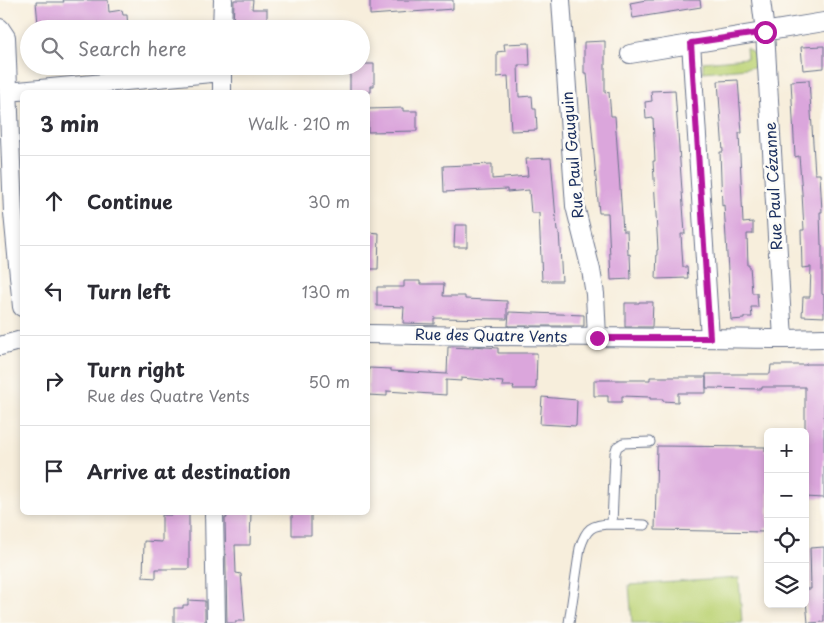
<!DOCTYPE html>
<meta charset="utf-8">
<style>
body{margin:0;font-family:"Playpen Sans",sans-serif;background:#f7f7f7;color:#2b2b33}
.controls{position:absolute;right:15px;bottom:15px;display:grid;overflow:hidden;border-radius:8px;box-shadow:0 2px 8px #0003}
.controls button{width:45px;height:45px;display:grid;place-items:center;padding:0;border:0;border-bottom:1px solid #e1e1e2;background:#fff;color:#2b2b33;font:25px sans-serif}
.stop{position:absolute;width:15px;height:15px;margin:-11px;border:4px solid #b5179e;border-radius:50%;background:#fff}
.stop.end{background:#b5179e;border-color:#fff;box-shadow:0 1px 5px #0008}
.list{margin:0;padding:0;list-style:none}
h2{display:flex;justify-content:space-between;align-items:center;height:65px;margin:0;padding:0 20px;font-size:21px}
h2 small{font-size:16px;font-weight:400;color:#7c7c81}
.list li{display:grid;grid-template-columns:32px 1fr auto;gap:15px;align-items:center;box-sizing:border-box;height:90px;padding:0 20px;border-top:1px solid #e1e1e2}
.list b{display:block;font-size:19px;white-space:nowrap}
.list p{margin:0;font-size:16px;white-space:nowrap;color:#7c7c81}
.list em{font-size:16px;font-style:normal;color:#7c7c81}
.icon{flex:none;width:28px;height:28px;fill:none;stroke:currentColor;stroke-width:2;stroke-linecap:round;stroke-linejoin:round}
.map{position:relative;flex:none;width:824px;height:623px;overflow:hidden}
.search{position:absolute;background:#fff;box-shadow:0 2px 8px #0003;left:20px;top:20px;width:350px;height:55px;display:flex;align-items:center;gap:12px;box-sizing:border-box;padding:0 18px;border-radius:28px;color:#7c7c81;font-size:19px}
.panel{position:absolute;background:#fff;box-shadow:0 2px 8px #0003;left:20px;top:90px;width:350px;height:425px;border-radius:8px}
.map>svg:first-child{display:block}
</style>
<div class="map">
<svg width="824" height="623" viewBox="0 0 824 623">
<rect width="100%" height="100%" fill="#fdfcf7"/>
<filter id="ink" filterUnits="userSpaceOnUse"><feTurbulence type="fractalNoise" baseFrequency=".02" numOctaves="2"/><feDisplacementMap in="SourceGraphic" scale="10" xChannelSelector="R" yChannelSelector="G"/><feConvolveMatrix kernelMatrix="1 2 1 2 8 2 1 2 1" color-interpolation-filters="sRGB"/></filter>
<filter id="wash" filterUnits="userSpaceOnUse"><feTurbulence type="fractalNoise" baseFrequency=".0096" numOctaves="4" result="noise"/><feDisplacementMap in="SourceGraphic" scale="20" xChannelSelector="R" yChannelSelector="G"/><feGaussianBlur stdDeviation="1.12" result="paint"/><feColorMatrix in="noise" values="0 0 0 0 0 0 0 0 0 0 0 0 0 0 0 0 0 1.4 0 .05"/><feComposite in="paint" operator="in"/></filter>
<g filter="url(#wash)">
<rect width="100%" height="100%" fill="#f7eedc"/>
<!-- green -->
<path fill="#bed478" stroke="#6c826b" d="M746,48c8,4 10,10 11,19l-54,5v-10l44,-4z
M739,578l3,45h-110l-3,-38z"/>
<g id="blocks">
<!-- building -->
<path fill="#dba6dc" d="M63,0h45l1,12 13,-2 1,5h4l1,14h-83l-1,-6 -6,1 -2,-22h28z
M234,0h19l-1,9h15v20h-34z
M370,0h83v9l-83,6z
M646,0h54l1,7 -68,11 -3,-15z
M605,41v52l4,-1 2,24h4l8,115h4l1,24 2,-1 1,25 -20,1 -3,-67h-9l-12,-140h-3v-31z
M529,43l1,22h-12l1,32 13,-1 1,13h3l1,21 -26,1 -3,-55 -11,1v-25l8,-1 -1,-7z
M824,46v22l-21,2 -2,-23z
M361,64h13v22h-3v6h-21v-26h11z
M738,80l4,53h-3l4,90 10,-1v12h-6l1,32h2l2,27h5l1,14h-7l1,10h-8v2l-13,1 -7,-115 -2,1 -2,-54h3l-5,-71z
M809,80l6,94h5l2,38h-2l1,33h1v49l2,1v22l-22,-1 1,-19h7l1,-30 -9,1 -1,-38h3l-2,-37 -3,-37 -4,1 -4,-76z
M675,90l10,144h-4l2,33h4l1,11 -32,1 1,-29h1l-5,-89h2l-2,-43 -7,1 -1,-17 7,-1 -1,-10z
M403,108v3h14v20l-49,1v-23z
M551,158l6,73h2l3,50h-20l-3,-68h-8l-2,-23 -22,2v-3l-63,3 -1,-26 49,-2v15l36,-3 -2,-17z
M455,225h12v22h-13z
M368,232l11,1 -1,36h-10z
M404,281h16v3h24l-1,12h22v3l42,2v18l-73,-1v6l-31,-1 1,-16 -27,-1v-19h27z
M639,302h14l-1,25h-27v-24h14z
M509,312l75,3v11h-76z
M473,346l25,2v5h39l-1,36h-23l1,-3h-12l1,-4 -42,-4v3l-15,-1v15l-59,-4v5l-19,-1 1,-27 22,1v2l56,3 1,-27 25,1z
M806,364h18v134l-19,-1v-110h-43v2l-56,-1v-14h64l1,-9h35z
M650,377h56v16h-28v9l-15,-1v-2h-13v-2l-28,-1v6h-14v-6h-14v-16h56z
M542,397l35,3 -1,26 -36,-2z
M657,446l108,1v4h3v77h-3v4l-110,-2z
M171,512h18v57h-33v9l-13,-1 1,-36 18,1v-27h9z
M226,512h25l-1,33h-15l1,28 5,1 4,47h-9v2h-9l-2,-105h2z
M292,512h19v23h-19z
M824,547v75l-16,1 -3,-34h6l-1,-41z
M188,600l17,1v22h-31v-15h9v-3h5z"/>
</g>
</g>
<g filter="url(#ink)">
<use href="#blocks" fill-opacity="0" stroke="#68728a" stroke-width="1"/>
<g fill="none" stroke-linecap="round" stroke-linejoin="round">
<defs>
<path id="service" d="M612,524l33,1
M569,623l11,-75c6,-19 11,-24 32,-24l3,-71 2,-6 6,-4 27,-1"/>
<path id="minor" d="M561,0l14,206 16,64 4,24 2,44
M761,0l4,32 18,307
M0,28l6,9 7,176 9,94
M222,29l1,-29
M691,43l19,295
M630,54l194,-32
M222,66v26
M8,92l214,-20
M368,334c138,3 276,3 414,5 14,0 28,-1 42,-1
M0,346l22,-6
M214,512l2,111"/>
</defs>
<!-- service casing -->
<use href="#service" stroke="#68728a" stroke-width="11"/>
<!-- minor casing -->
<use href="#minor" stroke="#68728a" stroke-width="20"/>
<!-- service -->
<use href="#service" stroke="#fff" stroke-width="9"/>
<!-- minor -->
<use href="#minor" stroke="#fff" stroke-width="18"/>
</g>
</g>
<g fill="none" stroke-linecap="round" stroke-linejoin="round" filter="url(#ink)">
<!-- route -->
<path stroke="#b5179e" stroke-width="6" d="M597,338h113l-19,-295 74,-11"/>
</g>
<g text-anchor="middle" stroke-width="5" stroke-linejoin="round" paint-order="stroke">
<!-- street labels -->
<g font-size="15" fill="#1b2f5e" stroke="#fdfcf7">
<text transform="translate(573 155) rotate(-95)" y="5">Rue Paul Gauguin</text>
<text transform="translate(774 186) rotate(-93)" y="5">Rue Paul Cézanne</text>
<text transform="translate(491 336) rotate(1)" y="5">Rue des Quatre Vents</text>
</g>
</g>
</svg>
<div class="controls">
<button>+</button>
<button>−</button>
<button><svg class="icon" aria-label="locate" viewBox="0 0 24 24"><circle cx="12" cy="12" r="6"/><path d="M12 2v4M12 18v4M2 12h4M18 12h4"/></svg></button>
<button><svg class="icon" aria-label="layers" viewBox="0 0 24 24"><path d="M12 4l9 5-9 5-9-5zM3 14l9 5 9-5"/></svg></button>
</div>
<div class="stop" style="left:765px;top:32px"></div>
<div class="stop end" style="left:597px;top:338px"></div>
<div class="search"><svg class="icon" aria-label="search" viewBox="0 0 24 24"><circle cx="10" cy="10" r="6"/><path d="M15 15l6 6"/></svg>Search here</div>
<section class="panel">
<h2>3 min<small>Walk · 210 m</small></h2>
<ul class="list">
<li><svg class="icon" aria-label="ahead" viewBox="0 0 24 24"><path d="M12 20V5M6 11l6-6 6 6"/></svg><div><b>Continue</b></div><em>30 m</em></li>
<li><svg class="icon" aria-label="left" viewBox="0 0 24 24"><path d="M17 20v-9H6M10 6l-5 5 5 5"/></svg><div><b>Turn left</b></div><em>130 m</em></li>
<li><svg class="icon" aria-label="right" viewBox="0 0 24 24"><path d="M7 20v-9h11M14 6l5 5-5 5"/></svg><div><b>Turn right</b><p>Rue des Quatre Vents</p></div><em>50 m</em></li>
<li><svg class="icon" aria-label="arrive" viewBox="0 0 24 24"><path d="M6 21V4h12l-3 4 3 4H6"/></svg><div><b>Arrive at destination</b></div></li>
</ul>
</section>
</div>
